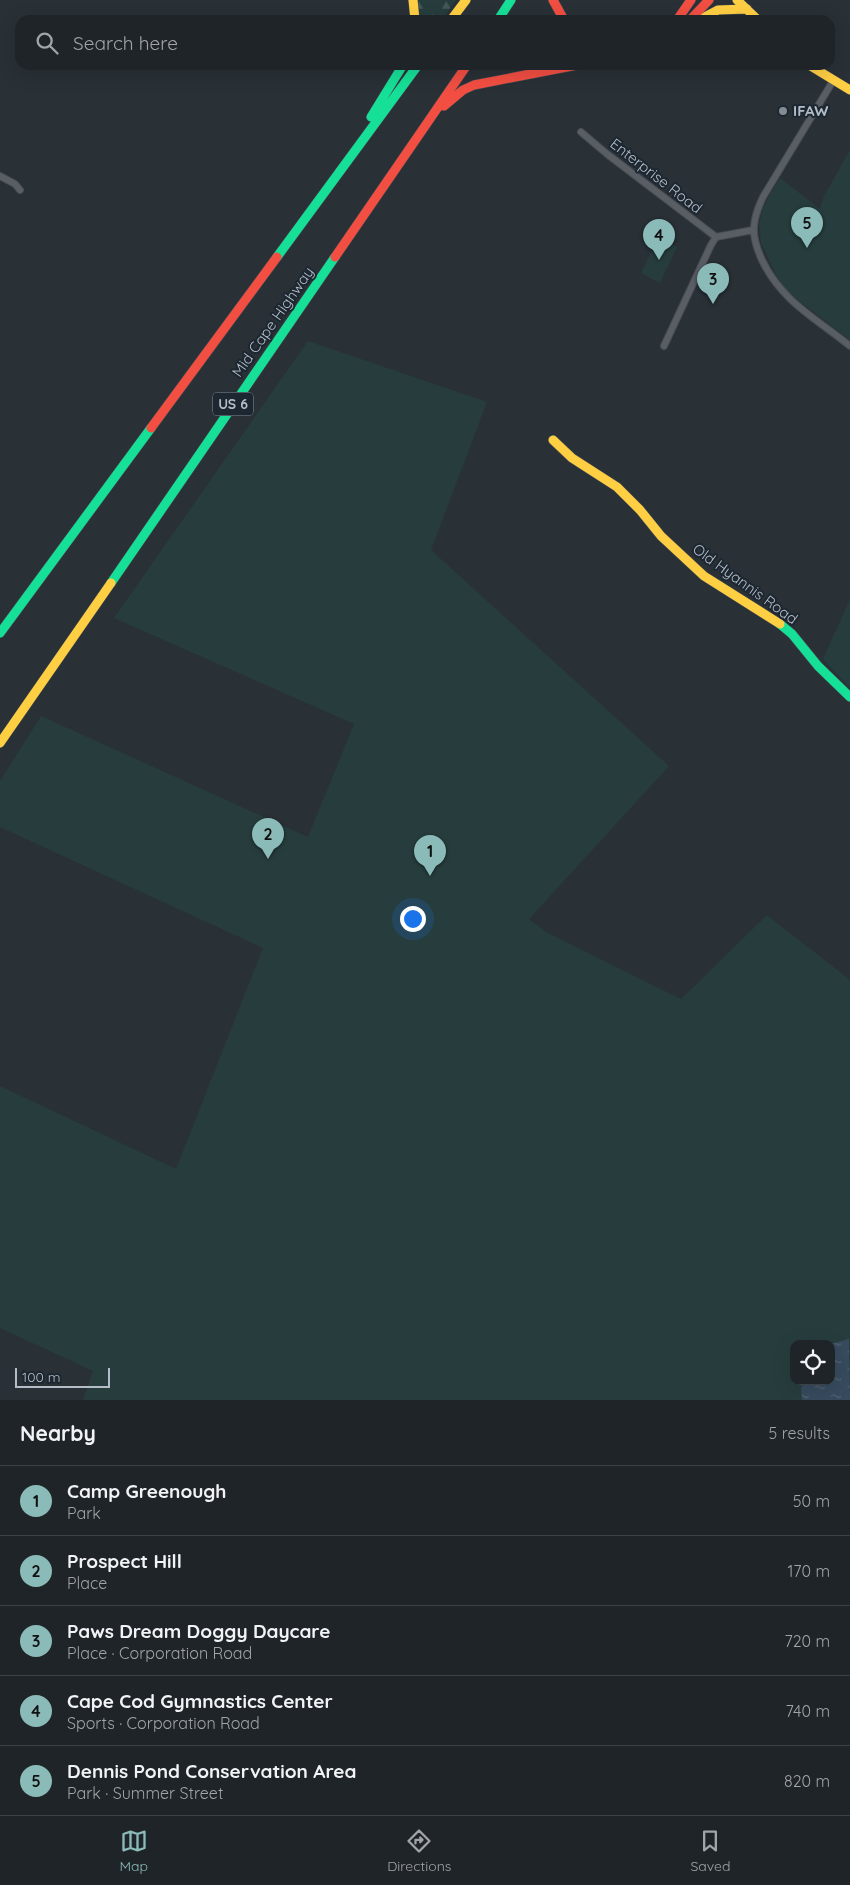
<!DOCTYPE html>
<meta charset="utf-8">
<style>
body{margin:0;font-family:Quicksand,sans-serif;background:#2c3034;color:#f1f3f6}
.controls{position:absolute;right:15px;bottom:15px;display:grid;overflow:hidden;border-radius:10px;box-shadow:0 5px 20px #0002}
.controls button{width:45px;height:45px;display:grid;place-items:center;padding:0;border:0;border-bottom:1px solid #3c4145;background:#1f2428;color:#f1f3f6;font:25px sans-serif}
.scale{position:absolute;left:15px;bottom:12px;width:95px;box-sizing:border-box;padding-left:5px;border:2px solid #b3bdc7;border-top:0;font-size:14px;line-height:18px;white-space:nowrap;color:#b3bdc7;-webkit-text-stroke:4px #1d2731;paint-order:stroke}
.you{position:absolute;left:412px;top:918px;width:18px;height:18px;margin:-12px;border:4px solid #fff;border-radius:50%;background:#1a73e8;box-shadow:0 0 0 8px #1a73e833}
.badge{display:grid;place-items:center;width:32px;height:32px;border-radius:50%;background:#8bbbb9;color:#111;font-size:16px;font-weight:700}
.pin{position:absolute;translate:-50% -41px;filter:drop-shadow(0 1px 2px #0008)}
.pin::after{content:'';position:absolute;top:26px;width:18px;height:15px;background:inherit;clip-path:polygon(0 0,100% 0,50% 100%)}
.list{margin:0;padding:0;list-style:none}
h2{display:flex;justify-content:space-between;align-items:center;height:65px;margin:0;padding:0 20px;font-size:21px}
h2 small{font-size:16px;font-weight:400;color:#a1a4a8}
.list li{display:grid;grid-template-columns:32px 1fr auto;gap:15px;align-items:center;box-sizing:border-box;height:70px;padding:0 20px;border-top:1px solid #3c4145}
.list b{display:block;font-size:19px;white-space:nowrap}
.list p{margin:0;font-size:16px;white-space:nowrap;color:#a1a4a8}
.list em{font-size:16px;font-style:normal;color:#a1a4a8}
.icon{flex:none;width:28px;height:28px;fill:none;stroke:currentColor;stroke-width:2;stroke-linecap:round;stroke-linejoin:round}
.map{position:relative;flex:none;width:850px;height:1400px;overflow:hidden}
.search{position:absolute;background:#1f2428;box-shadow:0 5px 20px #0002;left:15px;right:15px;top:15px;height:55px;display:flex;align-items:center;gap:12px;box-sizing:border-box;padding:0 18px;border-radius:15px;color:#a1a4a8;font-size:19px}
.sheet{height:415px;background:#1f2428}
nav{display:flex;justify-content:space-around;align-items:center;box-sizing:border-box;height:70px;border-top:1px solid #3c4145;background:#1f2428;font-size:14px;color:#a1a4a8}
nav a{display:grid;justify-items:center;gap:2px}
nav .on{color:#8bbbb9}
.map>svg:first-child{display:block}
</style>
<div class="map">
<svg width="850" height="1400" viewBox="0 0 850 1400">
<defs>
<pattern id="forest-firs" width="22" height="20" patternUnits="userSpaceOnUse" patternTransform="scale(1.25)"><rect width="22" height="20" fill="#273d3d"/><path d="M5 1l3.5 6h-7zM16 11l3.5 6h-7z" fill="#445758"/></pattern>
<pattern id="water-ripples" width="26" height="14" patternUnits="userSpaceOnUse" patternTransform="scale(1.25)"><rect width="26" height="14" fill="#374b5e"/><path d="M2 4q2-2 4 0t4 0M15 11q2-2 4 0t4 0" fill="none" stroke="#526374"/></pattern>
</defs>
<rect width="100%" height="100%" fill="#293036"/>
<!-- forest -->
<path fill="url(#forest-firs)" d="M417,0h39l-14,20h-23z"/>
<!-- park -->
<path fill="#273d3d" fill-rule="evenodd" d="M850,150v190l-61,-47 -11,-14 -17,-36 -2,-19 3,-13 8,-17 10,-16 40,31 4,-13z
M658,238l19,9 -17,36 -19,-10z
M308,341l179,61 -56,148 238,216 -140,153 17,13 135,67 86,-84 83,65v420h-767l10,-29 -93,-43v-242l176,83 87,-221 -263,-121v-46l41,-65 267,121 46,-113 -240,-106zM794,1344h37v37h-37z
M850,599v89l-27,-29z"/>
<!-- water -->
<path fill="url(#water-ripples)" d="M849,1339l1,61h-48l-1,-12 3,-7h27v-37z"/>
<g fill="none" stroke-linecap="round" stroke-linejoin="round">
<defs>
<path id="street" d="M833,81l-70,116c-12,25 -12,39 -1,63 19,41 55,59 88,86
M581,132l26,22 109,83
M0,176l15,8 5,6
M664,346l47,-101 5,-8 37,-7"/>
<path id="fast" d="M498,20l13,-20
M371,117l32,-52
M277,257l141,-192
M111,583l224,-326
M780,624l12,10 26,32 32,31
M0,633l151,-205"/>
<path id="slow" d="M413,0l2,20
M737,0l21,20
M451,20l15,-20
M699,20l19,-10 29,-1
M809,65l41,25
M553,440l19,18 45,29 23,23 21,26 43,40 76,48
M0,743l111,-160"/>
<path id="jam" d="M553,0l11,20
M677,20l14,-20
M690,20l19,-20
M444,106l19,-16 11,-5 103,-20
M335,257l132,-192
M151,428l126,-171"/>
</defs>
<!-- street casing -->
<use href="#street" stroke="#484c51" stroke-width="8"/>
<!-- fast casing -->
<use href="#fast" stroke="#484c51" stroke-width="10"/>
<!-- slow casing -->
<use href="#slow" stroke="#484c51" stroke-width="10"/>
<!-- jam casing -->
<use href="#jam" stroke="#484c51" stroke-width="10"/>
<!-- street -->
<use href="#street" stroke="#595e64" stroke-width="6"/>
<!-- fast -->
<use href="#fast" stroke="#16e098" stroke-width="9"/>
<!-- slow -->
<use href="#slow" stroke="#ffcf43" stroke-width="9"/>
<!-- jam -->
<use href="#jam" stroke="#f24e42" stroke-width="9"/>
</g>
<!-- markers -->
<circle fill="#838c94" stroke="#1d2731" stroke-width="2" cx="783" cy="111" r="5"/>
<g text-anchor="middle" stroke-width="4" stroke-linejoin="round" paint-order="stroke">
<!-- shield labels -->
<rect fill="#1d2731" stroke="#86909a" stroke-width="1" x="213" y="392.5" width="40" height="23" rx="4"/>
<g font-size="14" font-weight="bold" fill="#b3bdc7">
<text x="233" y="409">US 6</text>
</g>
<!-- poi labels -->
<g font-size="15" font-weight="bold" fill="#b3bdc7" stroke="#1d2731" text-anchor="start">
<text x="793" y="116">IFAW</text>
</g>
<!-- street labels -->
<g font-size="15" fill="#b3bdc7" stroke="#1d2731">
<text transform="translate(656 176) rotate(38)" y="5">Enterprise Road</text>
<text transform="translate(273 322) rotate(-55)" y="5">Mid Cape Highway</text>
<text transform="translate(745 584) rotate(36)" y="5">Old Hyannis Road</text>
</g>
</g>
</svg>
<div class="controls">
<button><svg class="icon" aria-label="locate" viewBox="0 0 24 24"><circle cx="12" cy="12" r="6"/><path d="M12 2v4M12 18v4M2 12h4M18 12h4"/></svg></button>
</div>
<div class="scale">100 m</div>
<div class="you"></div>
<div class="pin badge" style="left:430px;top:876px">1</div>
<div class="pin badge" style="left:268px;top:859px">2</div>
<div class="pin badge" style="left:713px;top:304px">3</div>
<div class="pin badge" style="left:659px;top:260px">4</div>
<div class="pin badge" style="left:807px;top:248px">5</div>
<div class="search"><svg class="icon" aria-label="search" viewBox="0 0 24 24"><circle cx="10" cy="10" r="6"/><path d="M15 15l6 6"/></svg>Search here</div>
</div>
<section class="sheet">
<h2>Nearby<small>5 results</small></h2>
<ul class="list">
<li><span class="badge">1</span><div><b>Camp Greenough</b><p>Park</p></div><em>50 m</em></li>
<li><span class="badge">2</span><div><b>Prospect Hill</b><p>Place</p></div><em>170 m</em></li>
<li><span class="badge">3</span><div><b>Paws Dream Doggy Daycare</b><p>Place · Corporation Road</p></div><em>720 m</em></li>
<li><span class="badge">4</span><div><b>Cape Cod Gymnastics Center</b><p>Sports · Corporation Road</p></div><em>740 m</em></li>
<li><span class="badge">5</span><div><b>Dennis Pond Conservation Area</b><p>Park · Summer Street</p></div><em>820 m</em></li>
</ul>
</section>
<nav>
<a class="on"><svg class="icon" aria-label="map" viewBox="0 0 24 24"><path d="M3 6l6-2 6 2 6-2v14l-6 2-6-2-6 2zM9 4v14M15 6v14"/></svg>Map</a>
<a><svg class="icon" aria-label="directions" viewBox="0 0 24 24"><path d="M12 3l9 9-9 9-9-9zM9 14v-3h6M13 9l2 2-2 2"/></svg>Directions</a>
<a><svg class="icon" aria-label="saved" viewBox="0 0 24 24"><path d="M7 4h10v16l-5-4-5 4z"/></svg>Saved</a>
</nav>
